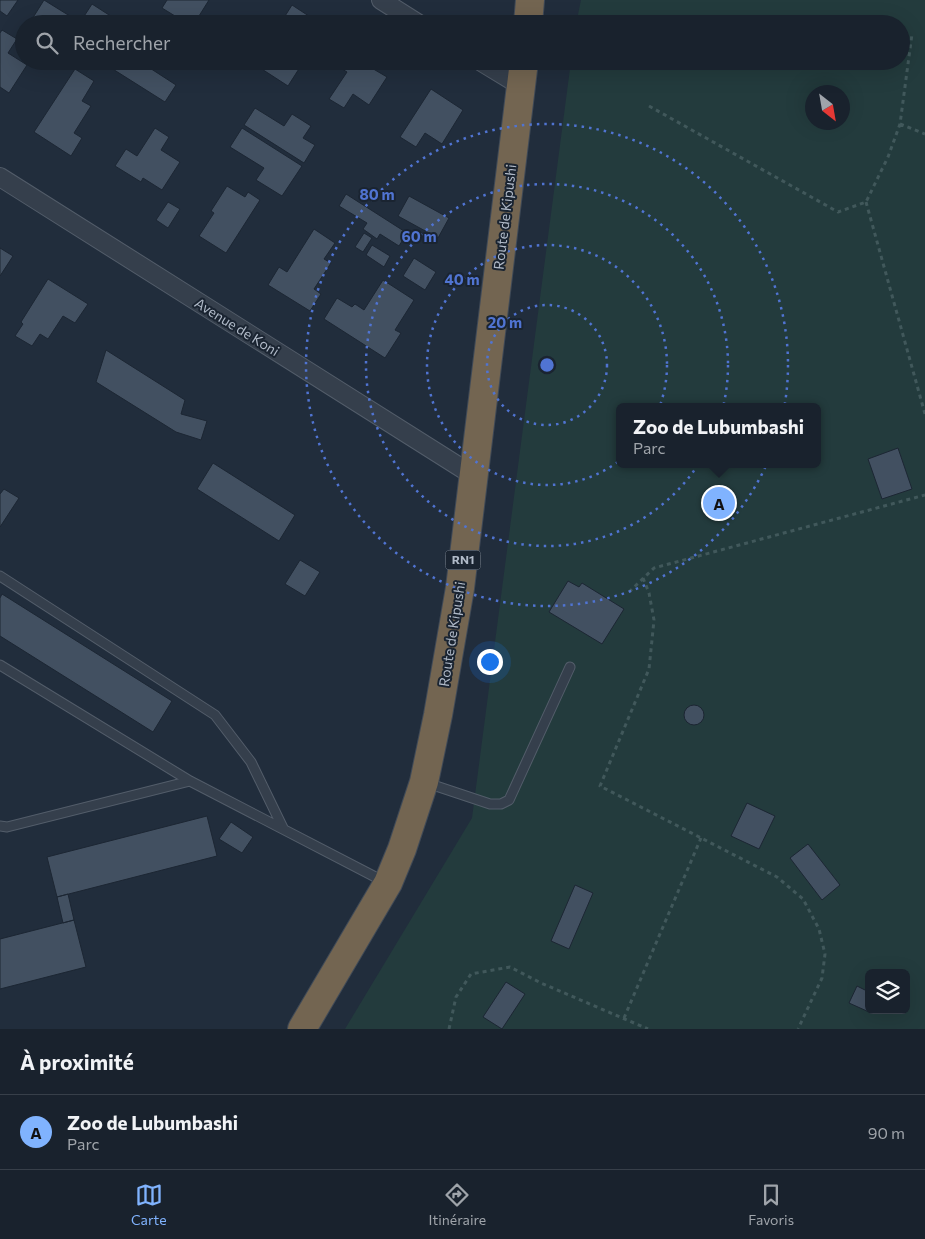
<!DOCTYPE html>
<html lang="fr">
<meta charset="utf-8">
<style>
body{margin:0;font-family:Commissioner,sans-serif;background:#222a35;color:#f1f3f6}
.controls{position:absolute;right:15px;bottom:15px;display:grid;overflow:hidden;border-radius:8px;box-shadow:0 5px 20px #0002}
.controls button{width:45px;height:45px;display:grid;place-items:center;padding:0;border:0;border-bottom:1px solid #373f49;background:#19222d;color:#f1f3f6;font:25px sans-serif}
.compass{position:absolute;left:805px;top:85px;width:45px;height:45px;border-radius:50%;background:#19222d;box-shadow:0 5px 20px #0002;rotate:149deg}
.you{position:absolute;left:489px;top:661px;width:18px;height:18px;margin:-12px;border:4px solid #fff;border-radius:50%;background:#1a73e8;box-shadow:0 0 0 8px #1a73e833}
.badge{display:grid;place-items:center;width:32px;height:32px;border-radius:50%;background:#80b3fe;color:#111;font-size:16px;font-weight:700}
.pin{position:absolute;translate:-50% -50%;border:2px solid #fff;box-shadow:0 1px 5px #0006}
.popup{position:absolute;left:616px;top:403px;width:205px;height:65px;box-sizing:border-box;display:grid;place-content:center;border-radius:8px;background:#19222d;filter:drop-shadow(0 1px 4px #0005);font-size:16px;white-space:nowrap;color:#9fa4aa}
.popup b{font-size:19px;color:#f1f3f6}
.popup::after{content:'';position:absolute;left:50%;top:100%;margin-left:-10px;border:10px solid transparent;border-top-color:#19222d}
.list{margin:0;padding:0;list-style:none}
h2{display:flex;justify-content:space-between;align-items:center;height:65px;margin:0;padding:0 20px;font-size:21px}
h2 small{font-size:16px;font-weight:400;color:#9fa4aa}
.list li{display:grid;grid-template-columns:32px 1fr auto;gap:15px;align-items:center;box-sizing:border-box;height:75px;padding:0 20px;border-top:1px solid #373f49}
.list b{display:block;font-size:19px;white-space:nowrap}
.list p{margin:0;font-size:16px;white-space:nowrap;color:#9fa4aa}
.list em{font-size:16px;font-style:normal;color:#9fa4aa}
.icon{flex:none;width:28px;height:28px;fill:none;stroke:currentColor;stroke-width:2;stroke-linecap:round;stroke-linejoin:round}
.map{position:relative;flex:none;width:925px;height:1029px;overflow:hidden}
.search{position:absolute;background:#19222d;box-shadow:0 5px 20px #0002;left:15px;right:15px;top:15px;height:55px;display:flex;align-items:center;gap:12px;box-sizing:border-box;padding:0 18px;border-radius:28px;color:#9fa4aa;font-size:19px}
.sheet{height:140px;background:#19222d}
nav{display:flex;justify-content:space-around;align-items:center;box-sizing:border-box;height:70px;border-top:1px solid #373f49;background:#19222d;font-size:14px;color:#9fa4aa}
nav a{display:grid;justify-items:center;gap:2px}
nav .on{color:#80b3fe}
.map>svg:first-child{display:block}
</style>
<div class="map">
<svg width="925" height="1029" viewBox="0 0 925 1029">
<rect width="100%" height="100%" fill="#212d3c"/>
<!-- green -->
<path fill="#233b3d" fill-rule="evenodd" d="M581,0h344v1029h-580l127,-211 99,-757h330v-37h-325zM812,92h30v30h-30zM620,407h198v57h-198zM869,973h37v37h-37z"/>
<!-- building -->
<path fill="#425061" stroke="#1c2633" d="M0,0h18l-11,16 -7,-5z
M44,0l29,18 -3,6h-41z
M167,0h42l-15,24 -23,-1 4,-7 -13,-8z
M92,4l31,20h-37l-5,-3z
M292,5l29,19h-41z
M2,30l15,9 -9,14 19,12 -18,28 -9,-6v-54z
M100,61h39l37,24 -11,17z
M256,61h48l-16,25 -34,-22z
M340,61h27l5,3 -2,3 17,10 -18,28 -16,-11 -9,14 -15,-9 18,-27 -10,-6z
M75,69l19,12 -12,20 9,5 -17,27 8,5 -11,18 -37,-24z
M431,89l32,21 -21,34 -17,-11 -9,14 -16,-10z
M255,108l29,18 8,-12 19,12 -8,12 12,7 -11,18 -60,-38z
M155,128l14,9 -8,13 19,12 -18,28 -19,-12 -2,4 -26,-16 11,-17 11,7z
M242,128l60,38 -20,30 -26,-16 8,-12 -34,-21z
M227,186l18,11 3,-5 12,8 -34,53 -27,-17 15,-23 -3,-2z
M346,194l61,39 -8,13 -19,-12 -3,5 -14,-10 4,-6 -28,-17z
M409,196l40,22 -11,20 -40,-22z
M168,202l12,7 -12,19 -12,-8z
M314,229l21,14 -11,16 7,4 -17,26 7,5 -11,17 -42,-26 11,-18 8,5z
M364,233l8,5 -9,14 -8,-5z
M372,245l18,11 -6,11 -18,-12z
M0,248l13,8 -13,20z
M414,258l22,14 -11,18 -22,-14z
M48,279l40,25 -13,19 -12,-7 -15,23 -8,-5 -8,12 -17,-10 8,-12 -2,-2z
M383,280l31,20 -19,30 6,3 -16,25 -61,-39 13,-21 15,9 3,-3 9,6z
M106,350l79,50 -4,14 26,7 -6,19 -25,-8 -80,-50z
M898,448l14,41 -30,10 -14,-40z
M213,463l82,52 -16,26 -82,-52z
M4,489l15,9 -19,29v-33z
M300,560l20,12 -15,24 -20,-12z
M568,581l11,6 3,-4 42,26 -22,35 -53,-32z
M2,594l170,107 -19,31 -153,-96v-38z
M684 715a10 10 0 1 1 20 0a10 10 0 1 1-20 0Z
M747,803l28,13 -16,33 -28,-13z
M207,816l10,40 -160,41 -10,-40z
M231,822l22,15 -11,16 -23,-14z
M808,844l32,41 -18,15 -32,-42z
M575,885l18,8 -24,56 -18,-8z
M68,894l6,26 -11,3 -6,-26z
M74,920l12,47 -86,22v-50z
M506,982l19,12 -23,35 -19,-12z
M857,986l12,6v20l-20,-9z"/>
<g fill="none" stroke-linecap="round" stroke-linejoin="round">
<defs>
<path id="lane" d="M0,576l215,139 36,47 32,66
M0,665l190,116 195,101
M427,783l63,21h11l8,-4 61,-133
M0,826l7,1 183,-46"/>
<path id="street" d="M381,0l38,24
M480,61l41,25
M0,177l474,299"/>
<path id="highway" d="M528,24l2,-24
M302,1029l86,-146 14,-34 22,-67 14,-67 22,-127 64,-527"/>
</defs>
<!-- lane casing -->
<use href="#lane" stroke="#535d6a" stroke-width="11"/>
<!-- street casing -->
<use href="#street" stroke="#535d6a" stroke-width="20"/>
<!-- highway casing -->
<use href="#highway" stroke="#404a57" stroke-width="30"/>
<!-- path -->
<path stroke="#41585b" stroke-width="3" stroke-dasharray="4 4" stroke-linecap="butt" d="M649,106l189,106 28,-10 22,-45 12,-33 12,-90
M900,124l25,10
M866,202l59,212
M643,578l6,15 5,27 -5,49 -49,117 177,91 26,22 16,30 6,25 -3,24 -24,51
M629,592l25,-24 271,-73
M624,1018l77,-180
M449,1029l7,-32 15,-23 39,-7 31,16 107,46"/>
<!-- lane -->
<use href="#lane" stroke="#353f4c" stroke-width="9"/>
<!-- street -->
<use href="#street" stroke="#353f4c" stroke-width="18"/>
<!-- highway -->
<use href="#highway" stroke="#736551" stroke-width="28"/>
</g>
<!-- distance rings -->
<g fill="none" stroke="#5074d2" stroke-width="2.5" stroke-dasharray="2.5 5">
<circle cx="547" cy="365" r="60"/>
<circle cx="547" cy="365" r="120"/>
<circle cx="547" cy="365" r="181"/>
<circle cx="547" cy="365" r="241"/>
</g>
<g text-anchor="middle" stroke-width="4" stroke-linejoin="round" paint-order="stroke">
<!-- shield labels -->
<rect fill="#1a2431" stroke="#838d9b" stroke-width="1" x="445.5" y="550.5" width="35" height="19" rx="4"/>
<g font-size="12" font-weight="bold" fill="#b0bac8">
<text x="463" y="564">RN1</text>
</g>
<!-- street labels -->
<g font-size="14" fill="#b0bac8" stroke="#1a2431">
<text transform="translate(505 217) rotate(-83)" y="5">Route de Kipushi</text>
<text transform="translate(237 327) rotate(32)" y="5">Avenue de Koni</text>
<text transform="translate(452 634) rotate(-81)" y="5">Route de Kipushi</text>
</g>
</g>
<circle cx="547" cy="365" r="8" fill="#5074d2" stroke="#1a2431" stroke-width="2.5"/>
<g font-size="15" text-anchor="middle" font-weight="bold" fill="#5074d2" stroke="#1a2431" stroke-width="4" stroke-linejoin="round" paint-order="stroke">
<text x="377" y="200">80 m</text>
<text x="419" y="242">60 m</text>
<text x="462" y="285">40 m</text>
<text x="505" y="328">20 m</text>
</g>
</svg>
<div class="controls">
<button><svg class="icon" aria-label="layers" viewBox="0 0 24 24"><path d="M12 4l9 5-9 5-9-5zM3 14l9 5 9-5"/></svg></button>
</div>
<svg class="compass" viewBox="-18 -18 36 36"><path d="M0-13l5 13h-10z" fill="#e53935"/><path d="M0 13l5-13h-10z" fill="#9fa4aa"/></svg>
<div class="you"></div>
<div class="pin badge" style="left:719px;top:503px">A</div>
<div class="popup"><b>Zoo de Lubumbashi</b>Parc</div>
<div class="search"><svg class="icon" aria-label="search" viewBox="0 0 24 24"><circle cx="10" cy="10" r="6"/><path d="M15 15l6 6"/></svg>Rechercher</div>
</div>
<section class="sheet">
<h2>À proximité<small></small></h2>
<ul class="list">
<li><span class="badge">A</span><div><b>Zoo de Lubumbashi</b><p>Parc</p></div><em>90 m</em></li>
</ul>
</section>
<nav>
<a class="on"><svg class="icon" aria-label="map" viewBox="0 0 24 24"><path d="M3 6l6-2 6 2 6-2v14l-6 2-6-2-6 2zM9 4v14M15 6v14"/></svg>Carte</a>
<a><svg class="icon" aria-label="directions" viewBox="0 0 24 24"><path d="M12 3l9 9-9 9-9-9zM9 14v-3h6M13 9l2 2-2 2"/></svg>Itinéraire</a>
<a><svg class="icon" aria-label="saved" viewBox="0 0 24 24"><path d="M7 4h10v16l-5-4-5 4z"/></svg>Favoris</a>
</nav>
